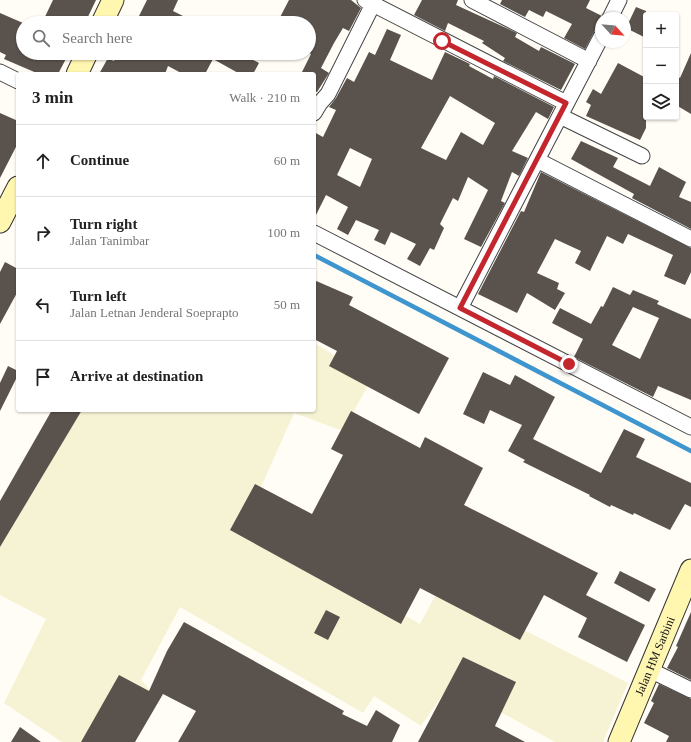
<!DOCTYPE html>
<meta charset="utf-8">
<style>
body{margin:0;font-family:Georgia,serif;background:#f2f2f2;color:#222}
.controls{position:absolute;right:12px;top:12px;display:grid;overflow:hidden;border-radius:4px;box-shadow:0 1px 3px #0004}
.controls button{width:36px;height:36px;display:grid;place-items:center;padding:0;border:0;border-bottom:1px solid #e0e0e0;background:#fff;color:#222;font:20px sans-serif}
.compass{position:absolute;left:595px;top:12px;width:36px;height:36px;border-radius:50%;background:#fff;box-shadow:0 1px 3px #0004;rotate:116deg}
.stop{position:absolute;width:12px;height:12px;margin:-9px;border:3px solid #c4262e;border-radius:50%;background:#fff}
.stop.end{background:#c4262e;border-color:#fff;box-shadow:0 1px 4px #0008}
.list{margin:0;padding:0;list-style:none}
h2{display:flex;justify-content:space-between;align-items:center;height:52px;margin:0;padding:0 16px;font-size:17px}
h2 small{font-size:13px;font-weight:400;color:#767676}
.list li{display:grid;grid-template-columns:26px 1fr auto;gap:12px;align-items:center;box-sizing:border-box;height:72px;padding:0 16px;border-top:1px solid #e0e0e0}
.list b{display:block;font-size:15px;white-space:nowrap}
.list p{margin:0;font-size:13px;white-space:nowrap;color:#767676}
.list em{font-size:13px;font-style:normal;color:#767676}
.icon{flex:none;width:22px;height:22px;fill:none;stroke:currentColor;stroke-width:2;stroke-linecap:round;stroke-linejoin:round}
.map{position:relative;flex:none;width:691px;height:742px;overflow:hidden}
.search{position:absolute;background:#fff;box-shadow:0 1px 3px #0004;left:16px;top:16px;width:300px;height:44px;display:flex;align-items:center;gap:10px;box-sizing:border-box;padding:0 14px;border-radius:22px;color:#767676;font-size:15px}
.panel{position:absolute;background:#fff;box-shadow:0 1px 3px #0004;left:16px;top:72px;width:300px;height:340px;border-radius:4px}
.map>svg:first-child{display:block}
</style>
<div class="map">
<svg width="691" height="742" viewBox="0 0 691 742">
<rect width="100%" height="100%" fill="#fffdf5"/>
<!-- farmland -->
<path fill="#f6f3d4" d="M314,343l58,35 -29,53 -49,-18 -50,112 176,99 20,-37 188,96 -25,59h-48l-105,-58 -29,42 -47,-30 -11,17 -183,-106 -39,73 10,11 -26,51h-63l-58,-39 42,-84 -46,-24v-49l79,-136h235z"/>
<g fill="none" stroke-linecap="round" stroke-linejoin="round">
<!-- stream -->
<path stroke="#3f96cf" stroke-width="4.5" d="M314,255l377,196"/>
</g>
<!-- building -->
<path fill="#5a524d" fill-rule="evenodd" d="M53,0h43l-11,23h-43z
M147,0h31l-5,11 24,12h-44l-14,-7z
M289,0h62l10,8 -12,23 -6,-3 -9,15 -13,25 8,5 -12,19 -3,-1v-17h-13l10,-20 -2,-1v-11l4,-8 -4,-3v-8h-32z
M422,0h36l-2,5 61,28 -2,4 24,14 2,-4 34,17 -14,26 -58,-29 2,-3 -23,-15 2,-2 -36,-18 -3,8 -31,-16z
M502,0h88l-4,8 16,8 -1,3 -16,30 -21,-11 8,-14 -26,-13 -3,6 -14,-7 -4,7 -25,-13z
M636,7l10,4v27l-20,-10z
M0,13l23,10v30h46l-11,21h-19l-35,-15 2,-4 -6,-3z
M387,29l14,6 -11,25 42,20 13,-28 25,12 -1,2 24,13 1,-3 60,31 -6,12 -12,-7 -24,39 16,7 -9,18 -7,-4 -11,29 4,2 -24,44 -17,-8 24,-49 -20,-13 -10,24 -5,-3 -13,26 4,4 -10,22 -4,-2 -10,18 -13,-7 9,-15 -25,-12 -6,13 -11,-5 5,-10 -23,-10 -8,15 -11,-6 11,-22 -22,-12 -12,24v-87l9,5 13,-27 -7,-3 7,-9 11,-20 7,4 15,-30 6,3zM450,96l45,27 -12,22 -22,-13 -15,28 -25,-12zM350,148l22,11 -12,28 -23,-12z
M117,53h123l19,10 -6,11h-13l-27,-15 -8,15h-22l-15,-8 -3,8h-66l9,-16 6,3z
M691,53v61l-15,-9v-29l4,2z
M618,63l28,15v50l-6,12 -54,-24 5,-11 -5,-3 7,-13 8,5z
M0,113l18,8v22l-18,35z
M581,141l37,17 -5,9 37,19 9,-19 27,15 -7,15 12,5v27l-59,-31 2,-4 -63,-35z
M541,172l150,76v24l-6,13 -21,-9 9,-21 -45,-21 -5,10 -16,-8 -17,35 -15,-8 6,-12 -26,-12 -18,34 22,10 -2,6 8,4 -10,17 -28,-17 -10,20 -39,-19 43,-83 3,1z
M5,262l13,7v22l-18,33v-52z
M314,280l39,17 -4,8 100,53 -30,56 -90,-48 8,-15 -23,-12z
M613,287l17,8 3,-5 26,11 -2,3 34,15v81l-33,-14 -5,11 -79,-40 9,-18 -31,-16 8,-15 31,16 10,-18 2,1zM633,307l26,11 -19,41 -28,-14z
M8,366l10,5v4l-18,36v-28z
M483,372l27,13 5,-10 40,22 -22,42 68,34 23,-44 21,10 -9,18 55,26v24l-6,-3 -15,26 -36,-17 -1,2 -22,-10 -1,2 -21,-11 1,-1 -67,-33 2,-2 -17,-9 14,-26 -32,-15 -6,14 -21,-10z
M52,410h30l-82,137v-46z
M351,411l69,37 5,-11 58,31 -19,37 134,68 -12,22 59,30 -18,37 -49,-25 9,-19 -43,-23 -24,45 -100,-52 -19,36 -171,-94 25,-46 57,30 31,-59 -12,-6z
M620,571l36,18 -7,13 -35,-19z
M326,610l14,7 -12,23 -14,-7z
M691,612v68l-24,-12 11,-21 -2,-1z
M184,622l160,89 -2,3 25,12 9,-16 24,15 -8,17h-214l18,-31 -33,-17 -28,48h-54l38,-67 30,16 18,-40z
M463,657l53,25 -21,44 30,16h-107z
M659,684l32,15v43h-25l3,-6 -25,-13 10,-20 -3,-2z
M20,727l21,15h-30z"/>
<g fill="none" stroke-linecap="round" stroke-linejoin="round">
<defs>
<path id="minor" d="M365,0l201,103
M472,0l117,61
M610,18l9,-18
M0,72l18,9
M314,113l6,-10 8,-9 47,-94
M560,116l82,40
M537,160l154,79
M314,233l377,194
M460,308l141,-271
M650,670l41,20"/>
<g id="secondary">
<path d="M102,23l11,-23"/>
<path d="M77,74l10,-21"/>
<path d="M0,222l18,-35"/>
<path id="s1" d="M619,742l72,-172"/>
</g>
</defs>
<!-- minor casing -->
<use href="#minor" stroke="#444" stroke-width="17"/>
<!-- secondary casing -->
<use href="#secondary" stroke="#333" stroke-width="23"/>
<!-- minor -->
<use href="#minor" stroke="#fff" stroke-width="15"/>
<!-- secondary -->
<use href="#secondary" stroke="#fff6b0" stroke-width="21"/>
</g>
<g fill="none" stroke-linecap="round" stroke-linejoin="round">
<!-- route -->
<path stroke="#c4262e" stroke-width="5" d="M442,41l124,62 -106,205 109,56"/>
</g>
<g text-anchor="middle" stroke-width="4" stroke-linejoin="round" paint-order="stroke">
<!-- street labels -->
<g font-size="12" fill="#111" stroke="#fff">
<text dy="4" stroke="none"><textPath href="#s1" startOffset="93">Jalan HM Sarbini</textPath></text>
</g>
</g>
</svg>
<div class="controls">
<button>+</button>
<button>−</button>
<button><svg class="icon" aria-label="layers" viewBox="0 0 24 24"><path d="M12 4l9 5-9 5-9-5zM3 14l9 5 9-5"/></svg></button>
</div>
<svg class="compass" viewBox="-18 -18 36 36"><path d="M0-13l5 13h-10z" fill="#e53935"/><path d="M0 13l5-13h-10z" fill="#767676"/></svg>
<div class="stop" style="left:442px;top:41px"></div>
<div class="stop end" style="left:569px;top:364px"></div>
<div class="search"><svg class="icon" aria-label="search" viewBox="0 0 24 24"><circle cx="10" cy="10" r="6"/><path d="M15 15l6 6"/></svg>Search here</div>
<section class="panel">
<h2>3 min<small>Walk · 210 m</small></h2>
<ul class="list">
<li><svg class="icon" aria-label="ahead" viewBox="0 0 24 24"><path d="M12 20V5M6 11l6-6 6 6"/></svg><div><b>Continue</b></div><em>60 m</em></li>
<li><svg class="icon" aria-label="right" viewBox="0 0 24 24"><path d="M7 20v-9h11M14 6l5 5-5 5"/></svg><div><b>Turn right</b><p>Jalan Tanimbar</p></div><em>100 m</em></li>
<li><svg class="icon" aria-label="left" viewBox="0 0 24 24"><path d="M17 20v-9H6M10 6l-5 5 5 5"/></svg><div><b>Turn left</b><p>Jalan Letnan Jenderal Soeprapto</p></div><em>50 m</em></li>
<li><svg class="icon" aria-label="arrive" viewBox="0 0 24 24"><path d="M6 21V4h12l-3 4 3 4H6"/></svg><div><b>Arrive at destination</b></div></li>
</ul>
</section>
</div>
